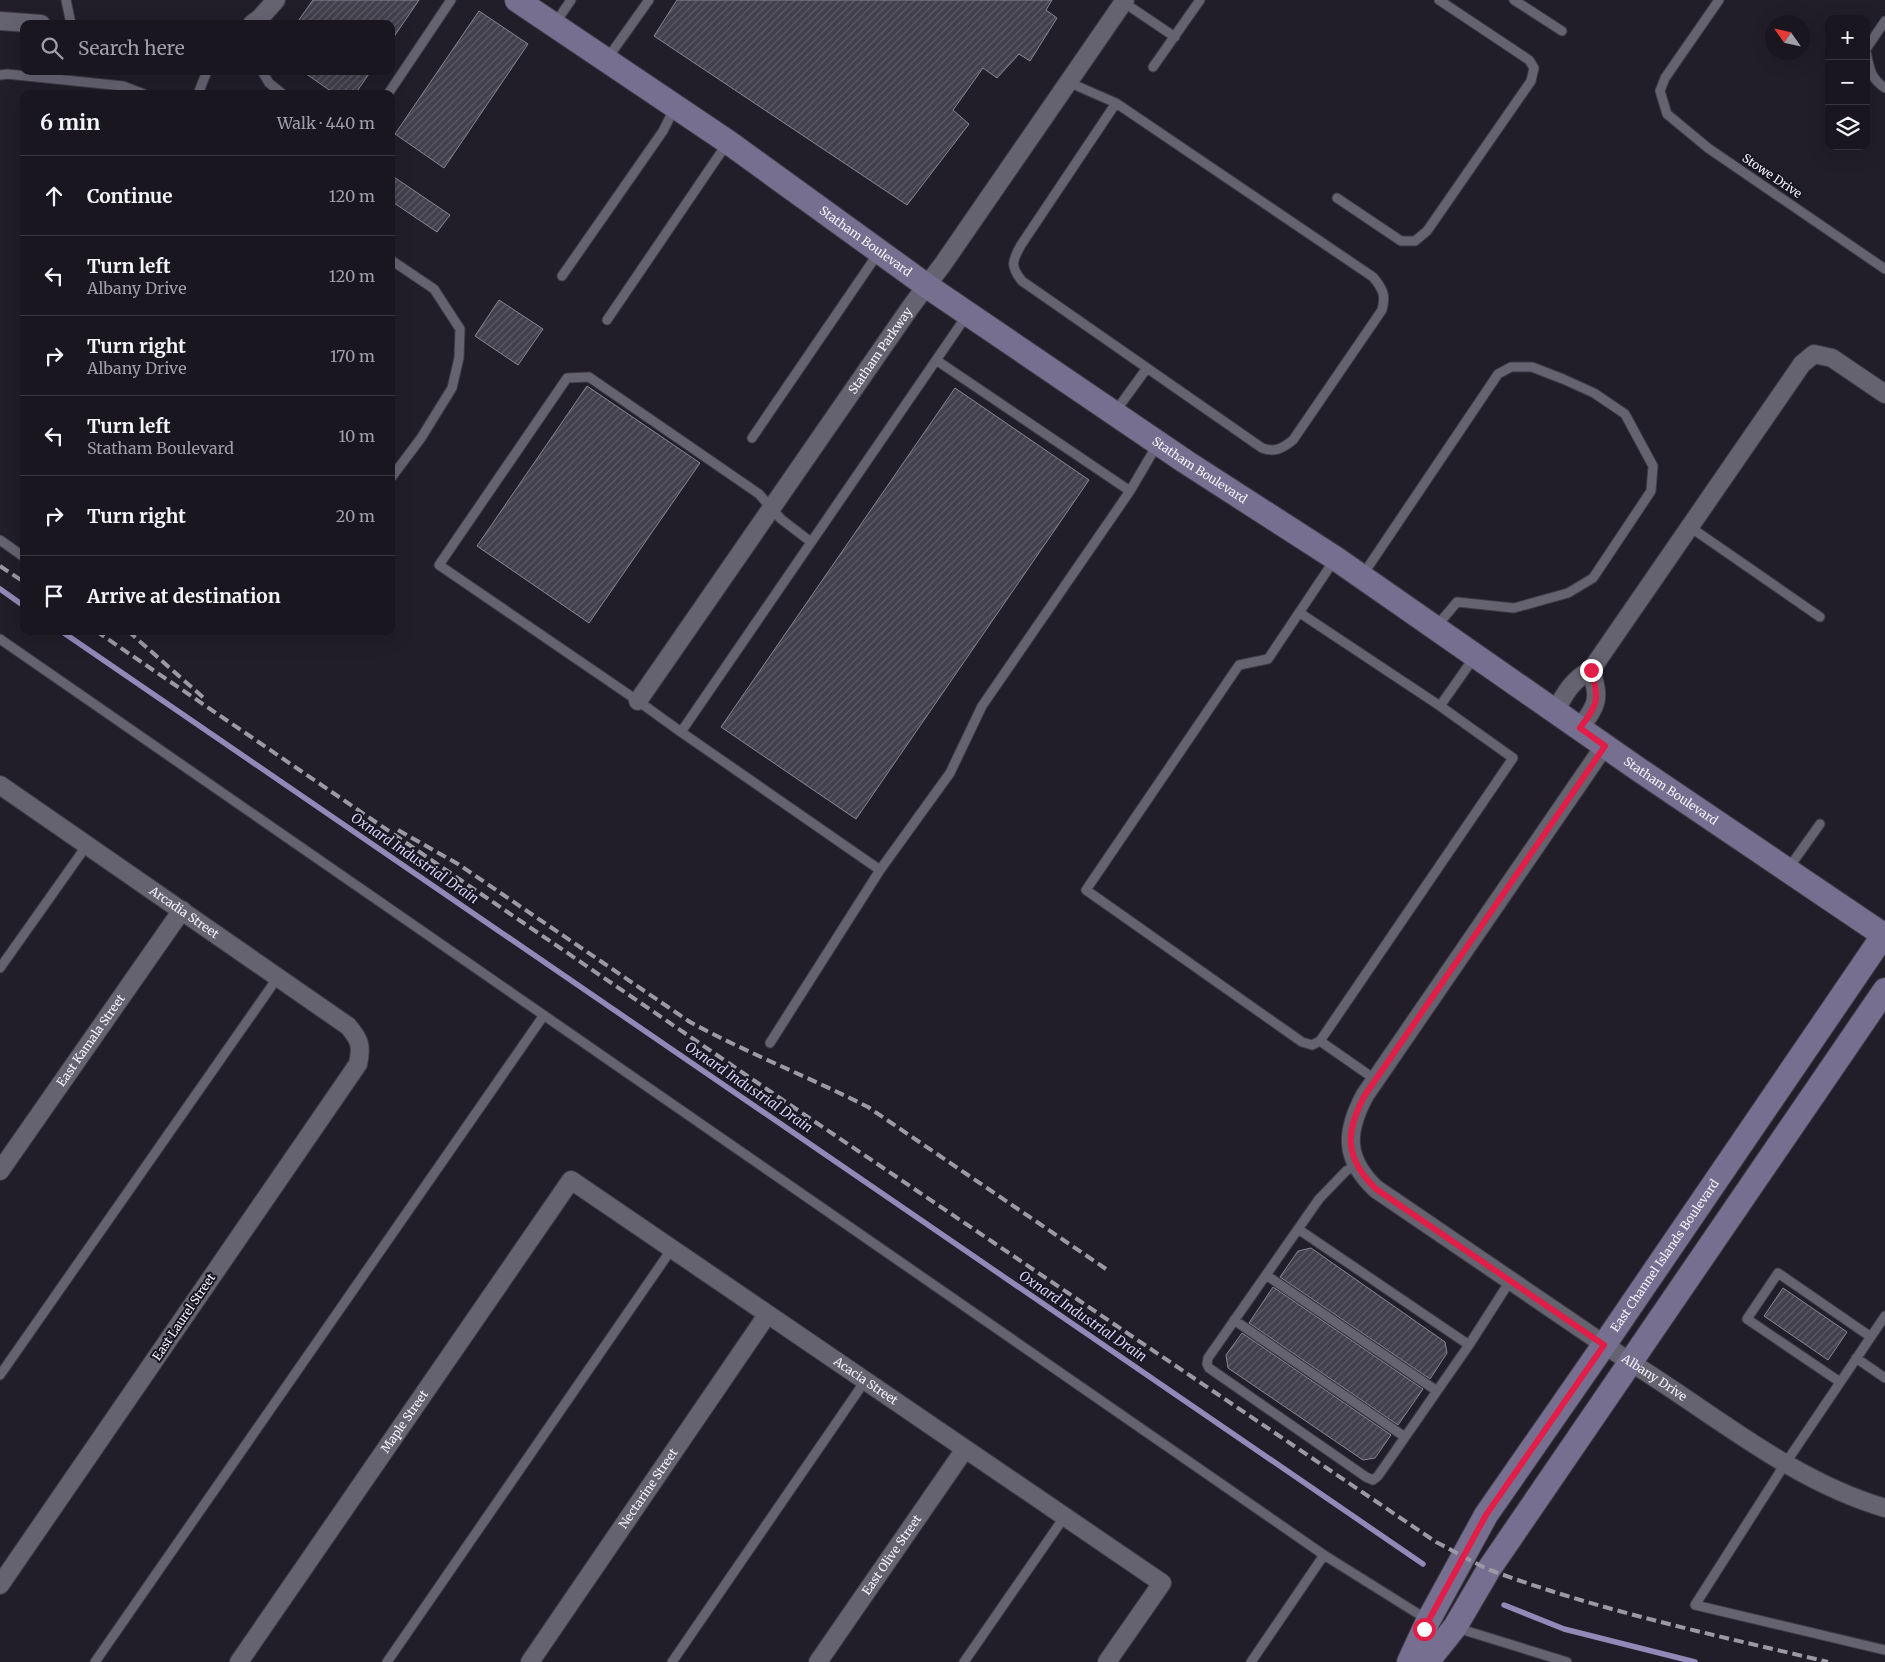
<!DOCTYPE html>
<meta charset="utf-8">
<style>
body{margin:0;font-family:Merriweather,serif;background:#221f29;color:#f1f3f6}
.controls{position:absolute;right:15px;top:15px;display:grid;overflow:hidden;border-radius:10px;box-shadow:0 5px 20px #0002}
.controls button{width:45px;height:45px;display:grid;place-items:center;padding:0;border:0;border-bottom:1px solid #37353e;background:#191620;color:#f1f3f6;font:25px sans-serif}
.compass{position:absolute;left:1765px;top:15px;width:45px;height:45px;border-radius:50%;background:#191620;box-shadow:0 5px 20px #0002;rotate:304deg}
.stop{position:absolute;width:15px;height:15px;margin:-11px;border:4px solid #e11d48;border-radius:50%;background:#fff}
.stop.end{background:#e11d48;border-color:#fff;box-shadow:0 1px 5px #0008}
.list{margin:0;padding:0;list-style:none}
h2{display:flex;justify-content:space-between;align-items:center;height:65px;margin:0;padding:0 20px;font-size:21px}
h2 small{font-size:16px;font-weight:400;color:#9f9fa5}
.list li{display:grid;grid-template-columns:32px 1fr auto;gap:15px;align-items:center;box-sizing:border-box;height:80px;padding:0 20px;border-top:1px solid #37353e}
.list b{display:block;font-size:19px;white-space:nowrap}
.list p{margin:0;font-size:16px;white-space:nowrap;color:#9f9fa5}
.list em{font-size:16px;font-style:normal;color:#9f9fa5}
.icon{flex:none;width:28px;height:28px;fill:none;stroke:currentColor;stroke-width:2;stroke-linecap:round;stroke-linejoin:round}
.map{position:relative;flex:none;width:1885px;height:1662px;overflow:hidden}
.search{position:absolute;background:#191620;box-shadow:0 5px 20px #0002;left:20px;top:20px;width:375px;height:55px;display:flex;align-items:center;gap:12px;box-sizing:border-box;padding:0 18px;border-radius:10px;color:#9f9fa5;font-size:19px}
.panel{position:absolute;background:#191620;box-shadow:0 5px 20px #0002;left:20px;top:90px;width:375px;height:545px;border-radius:10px}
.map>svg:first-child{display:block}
</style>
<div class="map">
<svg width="1885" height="1662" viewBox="0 0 1885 1662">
<defs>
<pattern id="building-hatch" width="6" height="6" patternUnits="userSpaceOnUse" patternTransform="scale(1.25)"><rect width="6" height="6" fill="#42404c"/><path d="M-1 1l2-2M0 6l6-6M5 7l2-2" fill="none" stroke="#5e5c67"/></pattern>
</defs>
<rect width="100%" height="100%" fill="#211e2a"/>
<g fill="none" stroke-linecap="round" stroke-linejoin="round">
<!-- stream -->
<path stroke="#9389b8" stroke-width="5.5" d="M0,589l24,17
M61,631l1362,933
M1504,1605l60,24 131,33"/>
</g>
<!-- building -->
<path fill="url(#building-hatch)" stroke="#888694" d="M313,0h106l-28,41v-17h-95z
M677,0h375l-6,10 11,8 -27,43 -11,-7 -22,24 -14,-10 -30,42 16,14 -62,81 -253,-169z
M479,11l49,33 -84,124 -49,-34z
M302,71h69l-16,23h-20z
M391,175l59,40 -13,17 -46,-31z
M499,300l44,29 -25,36 -43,-29z
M587,386l113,77 -111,160 -112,-77z
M955,388l134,92 -233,339 -135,-92z
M1311,1248l134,94 2,11 -17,26 -150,-102 18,-26z
M1273,1287l150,102 -25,36 -149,-102z
M1783,1288l64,44 -19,28 -64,-44z
M1242,1333l149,102 -16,23 -12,2 -135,-92 -2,-13z"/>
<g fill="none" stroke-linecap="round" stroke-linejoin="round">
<defs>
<path id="lane" d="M66,0l5,24
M1514,0l48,31
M1719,0l-54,78 -5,13 7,23 41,34 177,121
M1123,2l52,35
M554,25l17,-25
M1866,49l19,-28
M1866,52c4,17 4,26 19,36
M607,59l42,-59
M1153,67l47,-67
M262,71l7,12 14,11
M0,75l7,-1 116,12 21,8
M1068,82l48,21 257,174c10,12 13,18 9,33l-89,130c-10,8 -18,13 -31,8l-240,-167c-12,-15 -10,-20 -1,-36l95,-142
M198,94l9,-23
M388,94l63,-94
M1337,198l64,43h14l12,-10 104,-150 3,-13 -5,-8 -90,-60
M391,260l43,29 26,40 -1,29 -7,30 -31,50 -30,40
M562,276l101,-145 12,-24
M967,315l-286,417 199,138 70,-97 32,-67 148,-215 27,-46
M607,320l121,-178
M936,360l194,131
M1115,412l32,-44
M752,438l127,-186
M1690,527l130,90
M0,540l24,17
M1335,559l-67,100 -29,6 -153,225 216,152 10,3 8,-4 193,-283 -73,-52
M1362,576l136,-202 13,-7h21l31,12 31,14 31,21 28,52 -2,25 -58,87 -25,15 -54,15 -57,-6 -21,25
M1300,613l140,93 35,-50
M0,639l1324,916 104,65
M681,732l-43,-31 -199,-136 128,-187 22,-1 170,117 22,25 30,23
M1788,869l32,-45
M0,968l87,-123
M1320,1041l56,39
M770,1043l110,-173
M1356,1165l-10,6 -27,28 -111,159 -1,6 2,4 157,109 7,3 5,-4 91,-131 41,-64
M1298,1229l171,116
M1266,1275l171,116
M1885,1316l-100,148 -90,141 190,45
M1234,1320l171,117
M1856,1358l29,20
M0,1375l278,-398
M1840,1382l-93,-63 31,-46 93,64
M1457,1628l110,34
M95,1662l449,-647
M387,1662l284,-412
M672,1662l193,-281
M964,1662l101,-146
M1251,1662l73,-107"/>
<g id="street">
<path d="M0,21l41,3"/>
<path d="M252,24l8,-6 16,-18"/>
<path id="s1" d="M638,701l274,-396 31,-41 182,-264"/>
<path d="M1556,711c8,-17 17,-32 35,-41l211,-306 12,-10 18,4 53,36"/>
<path d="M1580,728c18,-24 20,-29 11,-58"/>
<path id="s2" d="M1605,745l-240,350c-20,37 -21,64 11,94l254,173c83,51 160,118 255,146"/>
<path id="s3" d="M0,785l348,241c12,14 14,20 10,38l-358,521"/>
<path id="s4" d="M0,1171l182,-261"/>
<path id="s5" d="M239,1662l332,-482 591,403 -55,79"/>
<path id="s6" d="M530,1662l237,-347"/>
<path id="s7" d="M818,1662l147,-213"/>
</g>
<g id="secondary">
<path id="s8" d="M517,0l211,142 199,144 259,176 149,96 303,211 247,167"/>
<path id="s9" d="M1409,1662l19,-41 58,-106 118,-170 281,-412"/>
<path d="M1427,1662l28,-35 34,-58 396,-579"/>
</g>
</defs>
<!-- lane casing -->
<use href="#lane" stroke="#3d3b45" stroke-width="11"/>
<!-- street casing -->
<use href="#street" stroke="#3d3b45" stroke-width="20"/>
<!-- secondary casing -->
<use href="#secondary" stroke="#3d3b45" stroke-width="26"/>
<!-- lane -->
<use href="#lane" stroke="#656370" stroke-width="9"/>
<!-- street -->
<use href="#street" stroke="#656370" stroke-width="18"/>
<!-- secondary -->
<use href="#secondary" stroke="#766f90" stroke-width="24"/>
<!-- rail -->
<path stroke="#9b99a3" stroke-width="4" stroke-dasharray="10 5" stroke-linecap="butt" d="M0,566l24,16
M96,631l675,461 665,450c18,9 36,20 54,28 110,41 225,65 338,92
M128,631l77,68
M398,830l60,34 232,158c57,31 119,55 178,85l238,162"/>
</g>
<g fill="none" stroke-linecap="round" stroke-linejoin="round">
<!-- route -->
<path stroke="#e11d48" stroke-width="6" d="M1424,1629l62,-114 118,-170 -228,-156c-32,-31 -31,-57 -11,-94l240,-349 -25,-18c18,-24 20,-29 11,-58"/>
</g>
<g text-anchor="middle" stroke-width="4" stroke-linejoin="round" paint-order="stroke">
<!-- street labels -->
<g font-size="12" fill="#f3f1f9" stroke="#171520">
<text transform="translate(1772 176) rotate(34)" y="4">Stowe Drive</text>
<text dy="4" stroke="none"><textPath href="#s8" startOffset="424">Statham Boulevard</textPath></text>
<text dy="4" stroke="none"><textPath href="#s1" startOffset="426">Statham Parkway</textPath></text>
<text dy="4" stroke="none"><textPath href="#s8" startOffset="829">Statham Boulevard</textPath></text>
<text dy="4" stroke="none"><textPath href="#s8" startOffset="1399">Statham Boulevard</textPath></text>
<text dy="4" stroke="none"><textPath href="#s3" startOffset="224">Arcadia Street</textPath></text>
<text dy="4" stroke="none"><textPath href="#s4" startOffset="159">East Kamala Street</textPath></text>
<text dy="4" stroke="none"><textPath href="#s9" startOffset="481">East Channel Islands Boulevard</textPath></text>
<text transform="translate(184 1317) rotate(-56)" y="4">East Laurel Street</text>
<text dy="4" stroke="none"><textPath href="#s2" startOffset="865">Albany Drive</textPath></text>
<text dy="4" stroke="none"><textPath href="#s5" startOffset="942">Acacia Street</textPath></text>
<text dy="4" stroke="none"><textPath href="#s5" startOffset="292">Maple Street</textPath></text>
<text dy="4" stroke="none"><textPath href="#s6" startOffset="210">Nectarine Street</textPath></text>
<text dy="4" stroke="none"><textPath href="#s7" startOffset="130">East Olive Street</textPath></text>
</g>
<!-- water labels -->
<g font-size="14" font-style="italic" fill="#d2ccf1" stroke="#171520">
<text transform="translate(415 858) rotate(34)" y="5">Oxnard Industrial Drain</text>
<text transform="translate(749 1087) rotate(34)" y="5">Oxnard Industrial Drain</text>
<text transform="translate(1083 1316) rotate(34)" y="5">Oxnard Industrial Drain</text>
</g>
</g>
</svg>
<div class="controls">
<button>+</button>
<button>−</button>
<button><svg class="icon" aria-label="layers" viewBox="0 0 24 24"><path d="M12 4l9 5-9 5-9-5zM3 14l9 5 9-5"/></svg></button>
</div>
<svg class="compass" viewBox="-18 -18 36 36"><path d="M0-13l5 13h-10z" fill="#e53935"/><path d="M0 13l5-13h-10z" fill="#9f9fa5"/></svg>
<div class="stop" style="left:1424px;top:1629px"></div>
<div class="stop end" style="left:1591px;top:670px"></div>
<div class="search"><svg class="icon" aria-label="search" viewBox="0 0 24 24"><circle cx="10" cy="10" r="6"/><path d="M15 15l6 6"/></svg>Search here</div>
<section class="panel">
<h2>6 min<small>Walk · 440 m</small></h2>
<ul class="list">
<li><svg class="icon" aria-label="ahead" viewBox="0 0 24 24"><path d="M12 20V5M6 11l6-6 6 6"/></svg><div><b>Continue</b></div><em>120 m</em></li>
<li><svg class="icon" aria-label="left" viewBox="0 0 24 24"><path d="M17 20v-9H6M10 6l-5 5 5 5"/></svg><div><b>Turn left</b><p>Albany Drive</p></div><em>120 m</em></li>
<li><svg class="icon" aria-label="right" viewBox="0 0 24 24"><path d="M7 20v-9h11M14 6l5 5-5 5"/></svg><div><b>Turn right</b><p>Albany Drive</p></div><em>170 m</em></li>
<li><svg class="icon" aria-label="left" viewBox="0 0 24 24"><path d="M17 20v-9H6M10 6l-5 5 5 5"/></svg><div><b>Turn left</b><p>Statham Boulevard</p></div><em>10 m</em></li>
<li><svg class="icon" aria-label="right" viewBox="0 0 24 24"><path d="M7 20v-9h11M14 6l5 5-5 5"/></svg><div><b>Turn right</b></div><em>20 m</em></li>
<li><svg class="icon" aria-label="arrive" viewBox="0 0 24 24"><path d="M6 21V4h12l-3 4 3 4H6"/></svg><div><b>Arrive at destination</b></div></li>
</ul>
</section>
</div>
